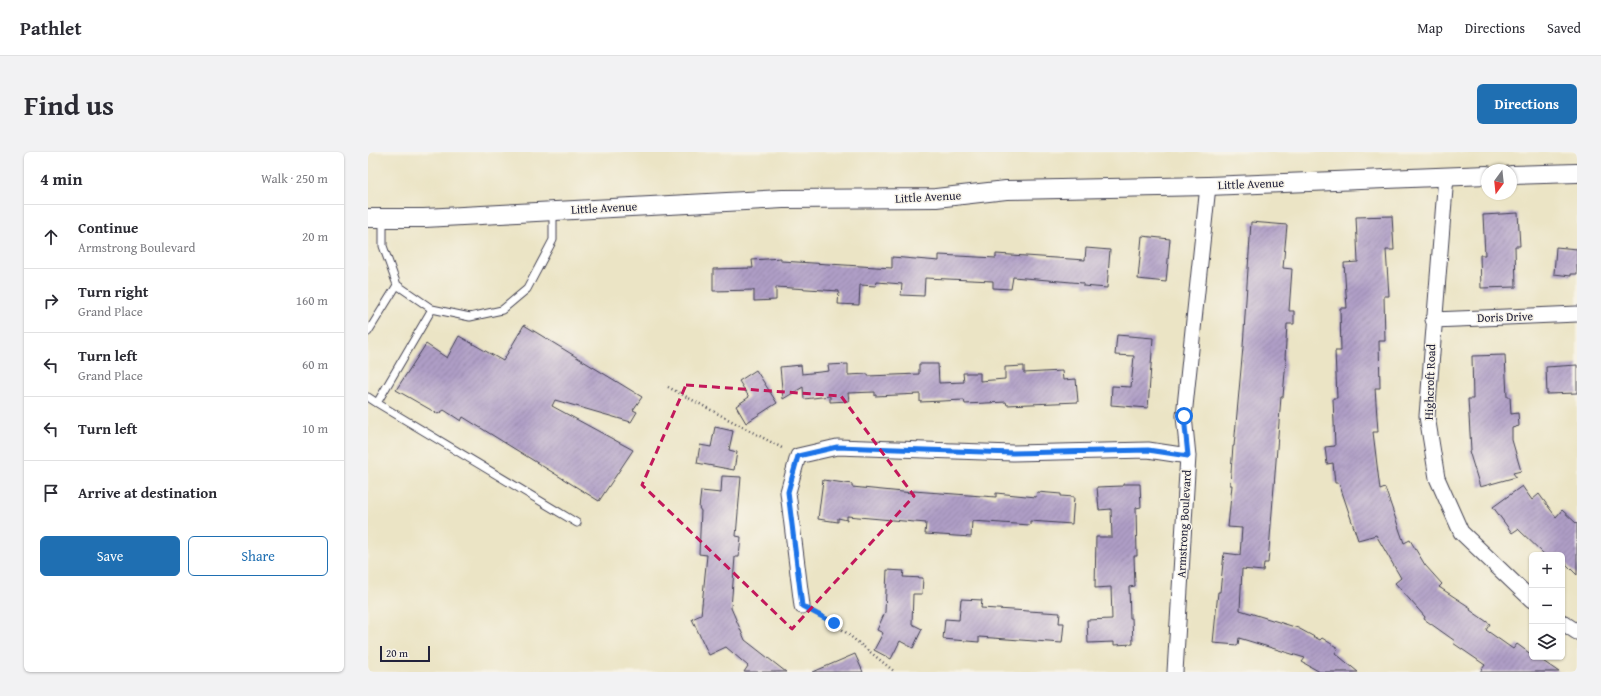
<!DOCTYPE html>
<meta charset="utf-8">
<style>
body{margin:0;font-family:"Gentium Book Plus",serif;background:#f2f2f3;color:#2b2b33}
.controls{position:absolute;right:12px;bottom:12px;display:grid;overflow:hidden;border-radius:6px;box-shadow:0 1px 3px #0004}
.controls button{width:36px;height:36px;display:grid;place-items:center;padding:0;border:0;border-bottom:1px solid #e1e1e2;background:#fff;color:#2b2b33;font:20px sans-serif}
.compass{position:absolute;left:1113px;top:12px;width:36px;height:36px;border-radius:50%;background:#fff;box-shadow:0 1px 3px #0004;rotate:195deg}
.scale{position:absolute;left:12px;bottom:10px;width:50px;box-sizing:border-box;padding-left:4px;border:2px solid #22223b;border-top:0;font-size:11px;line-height:14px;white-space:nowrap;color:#22223b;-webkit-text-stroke:3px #f7f3e8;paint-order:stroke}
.stop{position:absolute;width:12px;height:12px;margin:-9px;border:3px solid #1a73e8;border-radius:50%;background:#fff}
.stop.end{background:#1a73e8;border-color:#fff;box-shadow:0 1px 4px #0008}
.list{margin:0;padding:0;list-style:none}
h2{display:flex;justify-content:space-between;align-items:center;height:52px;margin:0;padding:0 16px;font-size:17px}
h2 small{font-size:13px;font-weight:400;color:#7c7c81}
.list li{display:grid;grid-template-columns:26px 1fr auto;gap:12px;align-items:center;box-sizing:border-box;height:64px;padding:0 16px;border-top:1px solid #e1e1e2}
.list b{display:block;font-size:15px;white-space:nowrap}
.list p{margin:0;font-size:13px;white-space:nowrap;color:#7c7c81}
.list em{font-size:13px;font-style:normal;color:#7c7c81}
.actions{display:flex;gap:8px;padding:12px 16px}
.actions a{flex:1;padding:9px 0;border:1px solid #1f6fb2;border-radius:6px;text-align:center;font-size:14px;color:#1f6fb2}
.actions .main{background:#1f6fb2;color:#fff}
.icon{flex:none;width:22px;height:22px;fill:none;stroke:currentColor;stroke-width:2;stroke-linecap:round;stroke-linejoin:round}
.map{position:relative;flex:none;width:1209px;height:520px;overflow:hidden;border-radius:6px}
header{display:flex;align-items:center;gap:24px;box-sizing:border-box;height:56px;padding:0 20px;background:#fff;border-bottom:1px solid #e1e1e2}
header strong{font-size:19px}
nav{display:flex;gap:22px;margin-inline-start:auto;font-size:14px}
.intro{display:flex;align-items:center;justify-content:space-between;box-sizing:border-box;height:96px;padding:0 24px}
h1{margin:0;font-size:28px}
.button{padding:10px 18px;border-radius:6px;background:#1f6fb2;color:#fff;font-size:14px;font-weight:700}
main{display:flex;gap:24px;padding:0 24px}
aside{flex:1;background:#fff;border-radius:6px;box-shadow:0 1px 3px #0004}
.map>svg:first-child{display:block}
</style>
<header>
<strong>Pathlet</strong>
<nav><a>Map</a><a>Directions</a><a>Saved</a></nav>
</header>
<div class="intro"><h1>Find us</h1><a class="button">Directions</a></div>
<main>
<aside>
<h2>4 min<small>Walk · 250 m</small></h2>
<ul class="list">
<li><svg class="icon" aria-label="ahead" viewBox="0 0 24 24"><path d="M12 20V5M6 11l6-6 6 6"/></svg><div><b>Continue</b><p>Armstrong Boulevard</p></div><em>20 m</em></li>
<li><svg class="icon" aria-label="right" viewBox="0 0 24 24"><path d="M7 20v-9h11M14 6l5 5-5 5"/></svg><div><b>Turn right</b><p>Grand Place</p></div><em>160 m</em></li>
<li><svg class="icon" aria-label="left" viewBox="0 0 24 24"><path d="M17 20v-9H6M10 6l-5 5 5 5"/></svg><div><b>Turn left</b><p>Grand Place</p></div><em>60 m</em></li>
<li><svg class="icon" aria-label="left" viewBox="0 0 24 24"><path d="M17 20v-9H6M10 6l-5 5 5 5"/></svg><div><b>Turn left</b></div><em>10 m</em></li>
<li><svg class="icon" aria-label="arrive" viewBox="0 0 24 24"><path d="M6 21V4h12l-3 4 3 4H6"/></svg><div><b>Arrive at destination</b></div></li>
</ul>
<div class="actions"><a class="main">Save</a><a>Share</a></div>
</aside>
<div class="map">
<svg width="1209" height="520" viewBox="0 0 1209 520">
<defs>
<pattern id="building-hatch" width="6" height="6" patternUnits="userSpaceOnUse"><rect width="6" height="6" fill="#af9ec6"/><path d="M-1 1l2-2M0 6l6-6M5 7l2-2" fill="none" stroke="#8e80a2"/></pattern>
</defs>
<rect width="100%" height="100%" fill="#f7f3e8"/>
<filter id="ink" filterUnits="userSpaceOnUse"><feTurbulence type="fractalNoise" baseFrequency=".025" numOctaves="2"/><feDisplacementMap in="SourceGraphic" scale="8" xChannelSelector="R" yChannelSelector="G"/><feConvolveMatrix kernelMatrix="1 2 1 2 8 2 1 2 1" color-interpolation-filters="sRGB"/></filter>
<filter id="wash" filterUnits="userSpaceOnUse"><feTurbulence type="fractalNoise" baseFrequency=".012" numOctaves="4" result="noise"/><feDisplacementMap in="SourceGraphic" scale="16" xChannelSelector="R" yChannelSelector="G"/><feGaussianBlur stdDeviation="0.9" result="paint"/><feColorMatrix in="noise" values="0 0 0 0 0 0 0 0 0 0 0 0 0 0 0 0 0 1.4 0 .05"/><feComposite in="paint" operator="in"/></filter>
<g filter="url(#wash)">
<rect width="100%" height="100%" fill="#ebe4c5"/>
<g id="blocks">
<!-- building -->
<path fill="url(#building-hatch)" d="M1150,61l2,33h-5l1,41 -35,1 -1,-33h5l-2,-40z
M1024,64l2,34h-8l3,46h-5l1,45h-6l1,47h-5l3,44h-5l7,58 5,-2 19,55 6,-3 15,25 17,19 -3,3 32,21 -1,2 20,14 -4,6 27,19 4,-5 15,11v2h5l22,15h-79l5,-7 -32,-22 2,-2 -31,-22 1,-2 -30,-34 6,-5 -25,-43 -18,5 -19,-57h-4l-2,-20 -6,1 -2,-17 10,-1 -2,-48h4l-2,-47h6l-1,-43h7l-3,-45 14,-1 -2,-45z
M883,70l36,3 -4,43 9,1 -3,42h5v13h-7l-2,35h1l-3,38h-2l-13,166h-4l-1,8 -21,-2 -2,41 58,18 22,12 2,-2 16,10 -3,5 23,19h-38l-18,-10 3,-4 -66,-20 -1,7 -25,-2 5,-51h2l4,-39 16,2 2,-27 -14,-1 4,-42h-2l3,-39h1l9,-99z
M774,84l28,3 -4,43 -28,-3z
M1188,95l21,2v25h-6v2l-17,-2z
M718,96l24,2 -3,38 -24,-2v-3l-70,-6 -2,12 -18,-1v-7l-68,-3 -1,18 -23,-1 1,-11 -25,-2 -1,4 -16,-1 -1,20 -21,-1 1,-13 -63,-4v13l-22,1v-11l-41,1v-22l40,-1 -1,-8 29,-2v3l111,7v-11l47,4v-6l57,3v-4l89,6z
M156,173l118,72 -9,13 4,2 -6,10 -76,-22 -3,6 81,44 -34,51 -136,-84 -2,4 -17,-11 -6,4 -42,-24 30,-46 21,14 12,-22 44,25z
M749,183l36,3 -5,70 -37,-3 1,-19 19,1 3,-31 -19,-1z
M1137,203l2,42h3l1,17 7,-1 1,13 -7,2v12l9,31 -8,2 3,4 -36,10 -11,-36 2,-1 -3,-51h5l-1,-43z
M480,212v11l20,-1v2l51,-2v-10h19l1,19 25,-1 -1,-9h17v8l25,-2v-12l19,-1v7l38,-2 1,9 13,-1 2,23 -71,3 -1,-3 -41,2 -1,-4 -44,2v-8l-45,2v-4l-27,1 1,8 -19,1v-6l-26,3 -1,-12 -20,12 -3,-32 21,-2 1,9 27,-3 -1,-6z
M1209,213v28l-30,1 -1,-27z
M388,218l21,33 -31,20 -10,-17 13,-9 -10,-16z
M347,275l18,4 -4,19 8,2 -3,18 -37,-7 3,-18 11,2z
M354,324l19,1 -5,59 5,1 -2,20h-4l-4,51 14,32 41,32h-42l4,-6 -22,-19 -17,8 -17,-36 9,-4 6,-60 -8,-1 2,-43 -2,-3 2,-17 20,2z
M455,328l29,4v3l61,6v-2l83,6v-4l40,4 1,-5 24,2v2l13,1 -2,27 -42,-3v4l-58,-4 -1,16 -46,-3 1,-11 -79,-7v4l-9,-2v4l-20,-3z
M755,332h17l1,23 -5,1 1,48h-3l1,30 -6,1 1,31h2l1,26 -19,1v-3l-26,1 -1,-23 25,-1 -1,-32 -16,1 1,-51h16l-1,-28 -12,1 -2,-23 26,-1z
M1154,334l10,14 7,-6 17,23 6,-7 15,14v51l-15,-15v-5h-17l-27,-26 -6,4 -19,-26z
M519,418l17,1 -1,6 20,1 -1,16h-9l-1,30 10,5 -9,19 -13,-7 -9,18 -17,-9 9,-17 -6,-3 8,-18z
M593,447l21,1 -1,8 79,5 -1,10h5l-2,20 -83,-6v5l-36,-3 2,-20 14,1z
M487,502l8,18h-50z"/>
</g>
</g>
<g filter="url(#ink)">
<use href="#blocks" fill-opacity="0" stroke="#403f50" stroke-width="1"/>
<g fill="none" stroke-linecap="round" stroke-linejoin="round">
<defs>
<path id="service" d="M15,67v27l14,39 35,24 38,8 32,-7 25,-21 26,-49v-29
M0,180l29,-47
M0,245l9,6 55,-94
M9,251l200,120"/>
<path id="minor" d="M1078,24l-19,240 10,62 24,54 71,68
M1065,168l144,-6
M434,454l-14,-114 10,-36 39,-9 176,6 135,-3 40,6
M1194,470l15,10
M807,520l13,-216 -4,-40 24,-230"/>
<path id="tertiary" d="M1143,23l66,-2
M0,66h56l359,-19 153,-1 70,-8 202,-4 279,-11"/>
</defs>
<!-- service casing -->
<use href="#service" stroke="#403f50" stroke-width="9"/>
<!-- minor casing -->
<use href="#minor" stroke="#403f50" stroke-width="17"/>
<!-- tertiary casing -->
<use href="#tertiary" stroke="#403f50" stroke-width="20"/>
<!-- path -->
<path stroke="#403f50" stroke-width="2.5" stroke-dasharray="1 3" stroke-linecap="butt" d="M300,235l116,62
M447,461l19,10 61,49"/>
<!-- service -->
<use href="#service" stroke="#fff" stroke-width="7"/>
<!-- minor -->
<use href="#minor" stroke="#fff" stroke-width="15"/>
<!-- tertiary -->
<use href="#tertiary" stroke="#fff" stroke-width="18"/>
</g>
</g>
<g fill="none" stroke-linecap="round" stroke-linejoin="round" filter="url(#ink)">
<!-- route -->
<path stroke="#1a73e8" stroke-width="5" d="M466,471l-32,-17 -14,-114 10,-36 39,-9 176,6 135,-3 40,6 -4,-40"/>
</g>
<!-- marked area -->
<path fill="none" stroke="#c2185b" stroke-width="3" stroke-dasharray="8 5" stroke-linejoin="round" d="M318,233l155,11 73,100 -122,133 -150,-144z"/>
<g text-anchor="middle" stroke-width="3" stroke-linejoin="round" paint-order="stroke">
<!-- street labels -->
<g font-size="12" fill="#22223b" stroke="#f7f3e8">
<text transform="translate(883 32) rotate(-2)" y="4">Little Avenue</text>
<text transform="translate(560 45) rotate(-3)" y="4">Little Avenue</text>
<text transform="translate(236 56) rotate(-3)" y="4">Little Avenue</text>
<text transform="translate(1137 165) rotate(-2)" y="4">Doris Drive</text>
<text transform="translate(1062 230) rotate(-88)" y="4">Highcroft Road</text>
<text transform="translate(816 372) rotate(-87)" y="4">Armstrong Boulevard</text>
</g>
</g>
</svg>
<div class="controls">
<button>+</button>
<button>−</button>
<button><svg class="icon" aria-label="layers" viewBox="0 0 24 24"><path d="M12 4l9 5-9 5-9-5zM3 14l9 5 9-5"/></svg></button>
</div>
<svg class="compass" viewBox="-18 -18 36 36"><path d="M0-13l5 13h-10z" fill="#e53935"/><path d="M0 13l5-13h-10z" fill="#7c7c81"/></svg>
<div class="scale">20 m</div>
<div class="stop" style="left:816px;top:264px"></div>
<div class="stop end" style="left:466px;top:471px"></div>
</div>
</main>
